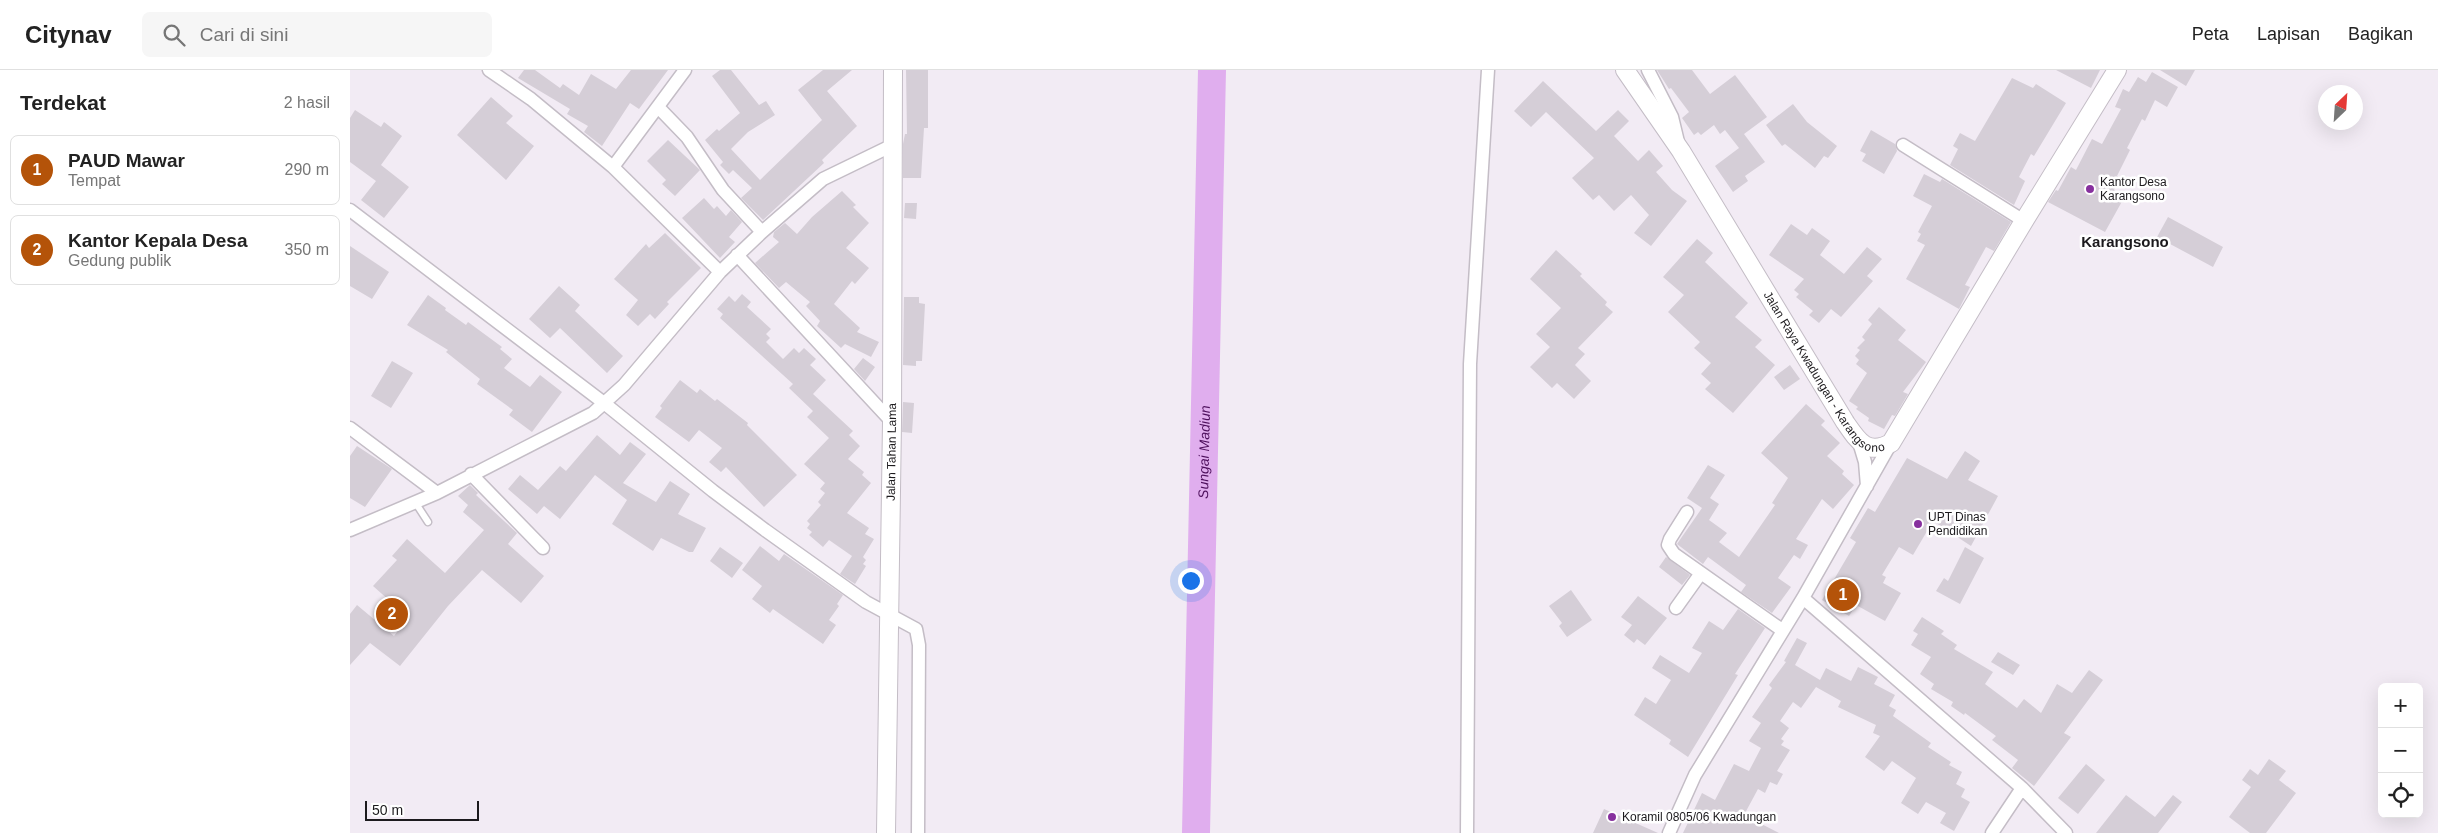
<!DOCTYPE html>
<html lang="id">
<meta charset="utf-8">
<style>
body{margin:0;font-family:Helvetica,sans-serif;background:#f6f6f6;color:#222}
.controls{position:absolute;right:15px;bottom:15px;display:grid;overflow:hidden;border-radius:8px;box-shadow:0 5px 20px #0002}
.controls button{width:45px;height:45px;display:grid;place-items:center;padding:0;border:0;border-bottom:1px solid #e0e0e0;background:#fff;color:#222;font:25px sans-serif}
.compass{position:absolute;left:1968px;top:15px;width:45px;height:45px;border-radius:50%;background:#fff;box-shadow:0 5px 20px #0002;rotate:25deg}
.scale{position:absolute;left:15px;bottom:12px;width:114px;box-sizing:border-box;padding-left:5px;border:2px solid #1c1a1d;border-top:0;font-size:14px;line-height:18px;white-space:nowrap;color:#1c1a1d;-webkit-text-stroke:4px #fff;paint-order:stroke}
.you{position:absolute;left:840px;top:510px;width:18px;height:18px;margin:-12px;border:4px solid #fff;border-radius:50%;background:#1a73e8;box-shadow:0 0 0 8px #1a73e833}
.badge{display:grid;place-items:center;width:32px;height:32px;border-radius:50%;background:#b45309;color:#fff;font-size:16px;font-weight:700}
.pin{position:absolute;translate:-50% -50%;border:2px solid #fff;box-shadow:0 1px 5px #0006}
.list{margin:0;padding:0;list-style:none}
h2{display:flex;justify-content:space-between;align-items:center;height:65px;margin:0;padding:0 20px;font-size:21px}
h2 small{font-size:16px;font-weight:400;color:#767676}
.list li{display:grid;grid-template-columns:32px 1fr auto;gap:15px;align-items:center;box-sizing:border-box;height:70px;margin:0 10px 10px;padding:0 10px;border:1px solid #e0e0e0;border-radius:8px}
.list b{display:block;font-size:19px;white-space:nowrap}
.list p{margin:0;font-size:16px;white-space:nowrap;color:#767676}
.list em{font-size:16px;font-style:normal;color:#767676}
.icon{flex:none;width:28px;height:28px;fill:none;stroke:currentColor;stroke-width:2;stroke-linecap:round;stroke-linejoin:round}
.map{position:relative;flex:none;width:2088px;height:763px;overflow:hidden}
header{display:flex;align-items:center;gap:30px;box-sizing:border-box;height:70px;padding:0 25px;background:#fff;border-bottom:1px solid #e0e0e0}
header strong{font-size:24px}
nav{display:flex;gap:28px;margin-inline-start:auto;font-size:18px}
.search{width:350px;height:45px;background:#f6f6f6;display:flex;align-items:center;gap:12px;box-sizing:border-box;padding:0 18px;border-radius:8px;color:#767676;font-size:19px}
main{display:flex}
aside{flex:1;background:#fff}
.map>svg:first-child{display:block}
</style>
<header>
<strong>Citynav</strong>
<div class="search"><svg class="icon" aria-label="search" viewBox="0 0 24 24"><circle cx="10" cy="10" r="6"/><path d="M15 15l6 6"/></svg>Cari di sini</div>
<nav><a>Peta</a><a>Lapisan</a><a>Bagikan</a></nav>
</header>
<main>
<aside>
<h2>Terdekat<small>2 hasil</small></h2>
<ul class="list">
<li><span class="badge">1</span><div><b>PAUD Mawar</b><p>Tempat</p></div><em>290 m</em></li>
<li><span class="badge">2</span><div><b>Kantor Kepala Desa</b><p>Gedung publik</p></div><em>350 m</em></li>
</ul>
</aside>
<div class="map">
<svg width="2088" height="763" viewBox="0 0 2088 763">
<rect width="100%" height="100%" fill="#f2ebf4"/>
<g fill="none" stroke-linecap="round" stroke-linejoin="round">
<!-- river -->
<path stroke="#e0aeee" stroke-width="28" id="s1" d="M846,763l16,-763"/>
</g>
<!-- building -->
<path fill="#d5ced7" d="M174,0h11l25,18 3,-4 16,11 12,-21 25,15 15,-19h37l-29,39 -9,-6 -28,43 -18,-14 4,-6 -21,-12 3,-5 -52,-31z
M370,0h11l28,35 7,-4 9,14 -27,17 -17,17 29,31 62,-60 -24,-30 25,-20h29l-25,21 30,35 -35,34 2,3 -61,57 -22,-22 11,-10 -19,-18 -4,4 -9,-9 3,-3 -18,-22 12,-11 2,2 21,-18 -28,-37z
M556,0h22v58h-4l-3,50h-18v-34l2,-10h2z
M1307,0h35l18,24 25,-19 32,42 -23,17 21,28 -20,14 3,5 -15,11 -18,-26 24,-18 -14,-18 -5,4 -6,-9 -13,10 -3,-3 -4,3 -12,-17 7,-6 -18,-24 -2,1z
M1706,0h44l-9,18z
M1810,0h35l-9,16z
M1802,2l26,15 -11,20 -12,-7 -10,21 -3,-2 -15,29 3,2 -13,26 3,2 -6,12 11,6 -20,36 -57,-30 8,-12 2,1 13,-24 5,3 16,-31 10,5 19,-35 -6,-2 8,-18 6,3 9,-15 8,5z
M1662,8l21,10 3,-4 30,19 -32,53 -3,-2 -12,23 6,4 -11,24 -64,-40 8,-16 -5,-3 7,-13 15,8z
M1193,11l53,50 22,-21 11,11 -15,15 24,25 11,-11 14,16 -7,6 16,18 15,11 -36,45 -17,-13 15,-18 -18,-20 -17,16 -15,-16 -6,5 -21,-22 22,-20 -48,-46 -15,15 -17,-16z
M141,27l22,19 -7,7 28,23 -28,34 -49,-45z
M1443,34l14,18 30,24 -9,12 -4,-2 -9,12 -30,-24 -3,2 -16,-21z
M5,40l26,17 3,-5 18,14 -21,29 28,22 -25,31 -23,-18 15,-19 -26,-19v-44z
M1521,60l24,14 2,7 -13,23 -22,-13 4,-7 -6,-3z
M318,70l32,30 -25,26 -13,-12 4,-4 -19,-19z
M1574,104l16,8 2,-3 69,43 -17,29 -8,-4 -21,38 5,2 -11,22 -53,-30 19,-34 -8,-4 4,-7 -3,-2 14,-26 -19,-10z
M492,121l14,14 -3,2 16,16 -23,25 23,20 -14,16 -3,-3 -18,23 26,24 -3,4 22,10 -8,15 -26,-13 -4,4 -24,-22 3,-5 -14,-15 4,-4 -24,-20 -7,6 -24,-25 24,-21 -6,-5 1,-5 11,-9 12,11 15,-17z
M354,128l10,11 3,-3 9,10 5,-6 11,12 -13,15 6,5 -15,16 -38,-40z
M555,133h12l-1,16 -12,-1z
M1818,147l55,30 -10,20 -56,-30z
M1441,154l16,11 5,-7 18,13 -10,14 24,19 23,-27 15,12 -15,17 6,5 -32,36 -10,-8 -12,14 -10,-8 4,-4 -17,-14 3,-3 -5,-4 10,-11 -35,-24z
M315,163l36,35 -34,34 2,2 -14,15 -5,-5 -12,12 -12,-11 12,-15 -24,-21 32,-35 3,4z
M1347,169l16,14 -8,9 43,41 -13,14 27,23 -7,7 20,18 -42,48 -28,-24 6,-6 -10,-9 10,-11 -17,-15 6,-6 -32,-30 16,-17 -21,-18z
M0,176l39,26 -17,27 -22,-13z
M1206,180l26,24 -2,2 27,26 -2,3 8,7 -35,36 7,6 -10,11 16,16 -17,18 -17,-16 -5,5 -22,-21 20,-20 -14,-13 25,-26 -31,-29z
M209,216l21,19 -5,6 48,45 -16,17 -47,-45 -10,10 -21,-19z
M392,224l9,8 -4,5 24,22 -5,5 4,4 -4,4 17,17 11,-11 5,5 5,-5 12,11 -6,6 16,15 -13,14 40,37 -4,4 11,11 -12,13 16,13 -2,3 9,8 -24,30 22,15 -4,6 9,5 -11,18 3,3 -3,4 3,2 -11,18 -15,-10 12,-18 -23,-16 -6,7 -14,-12 3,-3 -5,-4 3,-4 -3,-3 14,-16 -3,-3 7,-9 -5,-4 5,-6 -21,-19 25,-26 -22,-21 6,-6 -24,-23 4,-4 -73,-66 3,-4 -6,-5 12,-13 6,6z
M78,225l18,13 -1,2 21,15 2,-3 34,25 -2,2 12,10 -8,9 26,19 10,-12 22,17 -30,40 -23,-17 4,-5 -36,-26 3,-5 -34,-27 2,-2 -41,-25z
M554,227h15v6l6,1 -3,57h-6v5l-13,-1z
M1529,237l27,23 -8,10 28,22 -23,30 5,2 -13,22 -3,-1 -8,14 -16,-8 1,-3 -13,-9 2,-2 -9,-6 18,-28 -11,-9 3,-4 -4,-4 5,-6 -3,-2 8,-8 -3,-3 10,-13 -4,-4z
M513,288l12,9 -10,14 -11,-12z
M42,291l21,12 -22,35 -20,-12z
M1440,295l10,14 -16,11 -10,-13z
M330,310l17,13 3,-4 15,12 2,-2 31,24 -1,2 50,50 -33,32 -38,-40 -5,5 -12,-10 13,-14 -23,-18 -10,12 -34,-25 7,-9 -2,-2z
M553,332l11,1 -2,30 -10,-1z
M1456,334l19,17 -4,4 19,18 -13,13 17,15 -2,3 12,11 -21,24 -11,-10 -26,40 12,6 -8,14 -6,-4 -16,23 13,9 -19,26 -31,-21 5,-7 -38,-28 -5,7 -26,-20 25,-36 -15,-10 21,-33 17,10 -15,23 9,6 -10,16 18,13 -8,9 20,15 36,-52 -3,-2 16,-25 -27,-25z
M247,365l23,20 10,-13 16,12 -23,29 33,19 14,-21 20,13 -12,20 28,14 -13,24h-4l-28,-14 -8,13 -41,-27 15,-24 -32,-25 -35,44 -16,-13 -7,8 -29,-25 12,-14 18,15 22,-24 6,5z
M7,376l35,23 -27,38 -15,-9v-42z
M1615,381l15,10 -12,19 30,16 -27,50 -38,-25 -20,34 -14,-8 -17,28 4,2 -3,6 18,10 -16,28 -29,-16 -7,11 -27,-16 34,-58 -6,-4 18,-30 7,4 32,-54 40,21z
M120,415l8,8 -2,2 41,38 -9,11 36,32 -23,27 -39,-33 -34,36 -48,60 -30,-23 -20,22v-51l7,-9 37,31 14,-19 -35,-31 24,-26 -5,-4 15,-17 38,34 39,-43 -21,-18 5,-7 -10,-9z
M410,476l19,15 5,-7 59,41 -6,9 2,2 -10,14 7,5 -13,19 -50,-35 -3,4 -18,-14 10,-13 -20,-16z
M370,477l23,16 -11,15 -22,-17z
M1615,477l19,11 -24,46 -24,-13 8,-13 4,3z
M1316,487l24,18 -8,10 -23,-18z
M1221,520l21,30 -25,17 -8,-11 3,-3 -13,-17z
M1288,526l29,22 -22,27 -8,-6 -3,4 -10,-8 8,-10 -11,-8z
M1388,539l27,19 -30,46 3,1 -50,82 -19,-13 2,-4 -37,-25 11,-18 11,7 15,-24 -19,-12 8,-13 29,18 13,-20 -10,-5 17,-27 14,9z
M1572,547l22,14 -3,3 16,11 -3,4 39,23 -8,12 32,24 7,-9 17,14 16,-29 15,9 17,-23 14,10 -39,53 7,4 -37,49 -22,-18 6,-8 -26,-20 4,-4 -31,-23 -1,2 -13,-9 2,-4 -22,-13 3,-5 -14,-10 11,-17 -20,-12 7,-11 -5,-3z
M1447,568l10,5 -12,22 25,15 6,-12 25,13 7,-14 20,10 -4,7 21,11 -6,11 7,4 -3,6 38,27 -3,4 23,15 -2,3 13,7 -6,12 9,5 -4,8 9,5 -16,29 -14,-8 6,-10 -20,-11 -8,12 -17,-11 15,-25 -24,-17 -8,10 -19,-14 15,-21 -7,-3 3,-8 -38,-18 3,-6 -25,-14 -15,21 -8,-6 -13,19 9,7 -8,11 3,2 -3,4 9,5 -13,21 6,3 -6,11 -7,-3 -5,11 -7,-4 -14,26 35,18h-96l19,-40 13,7 19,-36 15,7 12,-23 -12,-7 12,-18 -9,-6 20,-29 -3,-3 17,-23 -2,-1z
M1648,582l22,13 -7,10 -22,-13z
M1919,689l17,12 -7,9 17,13 -30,40h-16l-21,-16 22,-30 -9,-7 8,-11 8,6z
M1736,694l19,16 -27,34 -20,-16z
M1776,725l29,22 18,-22 9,7 -24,31h-62z
M1254,739l54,24h-65z"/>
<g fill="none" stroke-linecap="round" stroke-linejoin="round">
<defs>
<path id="lane" d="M65,432l13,20"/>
<path id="street" d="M139,0l42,29 82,68 107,105
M1298,0l24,47 6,25
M308,37l29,30 36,53 39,42
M1553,75l121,76
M263,97l72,-97
M0,140l254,193 109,88 52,39 101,72 50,27 3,16 -1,188
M387,185l155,167
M0,358l87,65
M1509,372l6,20 2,24
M121,404l72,74
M1337,442l-17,27 -2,6 6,9 108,76
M0,460l87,-37 156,-80 31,-28 96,-113 42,-40 61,-53 70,-34
M1453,528l219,190 44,45
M1326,538l25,-35
M1117,763l3,-469 18,-294
M1319,763l26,-58 108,-177 88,-155
M1642,763l30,-45"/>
<g id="secondary">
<path id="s2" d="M1275,0l56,81 164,271c13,19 22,34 46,21l133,-222 93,-151"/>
<path id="s3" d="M536,763l6,-411 1,-352"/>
</g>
</defs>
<!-- lane casing -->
<use href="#lane" stroke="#c4bdc6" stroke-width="9"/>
<!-- street casing -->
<use href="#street" stroke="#c4bdc6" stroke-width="15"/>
<!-- secondary casing -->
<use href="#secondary" stroke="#c4bdc6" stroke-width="20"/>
<!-- lane -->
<use href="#lane" stroke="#fff" stroke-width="6"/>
<!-- street -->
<use href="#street" stroke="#fff" stroke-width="12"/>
<!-- secondary -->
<use href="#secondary" stroke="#fff" stroke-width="18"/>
</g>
<!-- markers -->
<g fill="#87309e" stroke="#fff" stroke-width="2">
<circle cx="1740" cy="119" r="5"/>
<circle cx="1568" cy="454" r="5"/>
<circle cx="1262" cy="747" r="5"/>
</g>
<g text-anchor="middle" stroke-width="5" stroke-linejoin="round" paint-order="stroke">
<!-- poi labels -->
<g font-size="12" fill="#1c1a1d" stroke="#fff" text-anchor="start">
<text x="1750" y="116">Kantor Desa<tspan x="1750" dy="14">Karangsono</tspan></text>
<text x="1578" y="451">UPT Dinas<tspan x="1578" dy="14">Pendidikan</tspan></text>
<text x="1272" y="751">Koramil 0805/06 Kwadungan</text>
</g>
<!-- street labels -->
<g font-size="12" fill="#1c1a1d" stroke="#fff">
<text dy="4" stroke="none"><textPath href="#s2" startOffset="365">Jalan Raya Kwadungan - Karangsono</textPath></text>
<text dy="4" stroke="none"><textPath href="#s3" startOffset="381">Jalan Tahan Lama</textPath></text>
</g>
<!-- water labels -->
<g font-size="14" font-style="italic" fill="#4e105d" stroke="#fff">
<text dy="5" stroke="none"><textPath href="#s1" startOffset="381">Sungai Madiun</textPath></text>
</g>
<!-- quarter labels -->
<g font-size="15" font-weight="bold" fill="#1c1a1d" stroke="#fff">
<text x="1775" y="177">Karangsono</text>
</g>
</g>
</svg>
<div class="controls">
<button>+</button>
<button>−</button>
<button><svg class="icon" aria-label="locate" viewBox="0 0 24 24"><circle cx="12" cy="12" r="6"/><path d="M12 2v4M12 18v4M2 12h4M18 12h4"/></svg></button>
</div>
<svg class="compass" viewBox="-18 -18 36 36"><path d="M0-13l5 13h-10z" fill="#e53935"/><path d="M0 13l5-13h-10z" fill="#767676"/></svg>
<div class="scale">50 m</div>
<div class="you"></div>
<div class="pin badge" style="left:1493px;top:525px">1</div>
<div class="pin badge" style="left:42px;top:544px">2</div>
</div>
</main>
